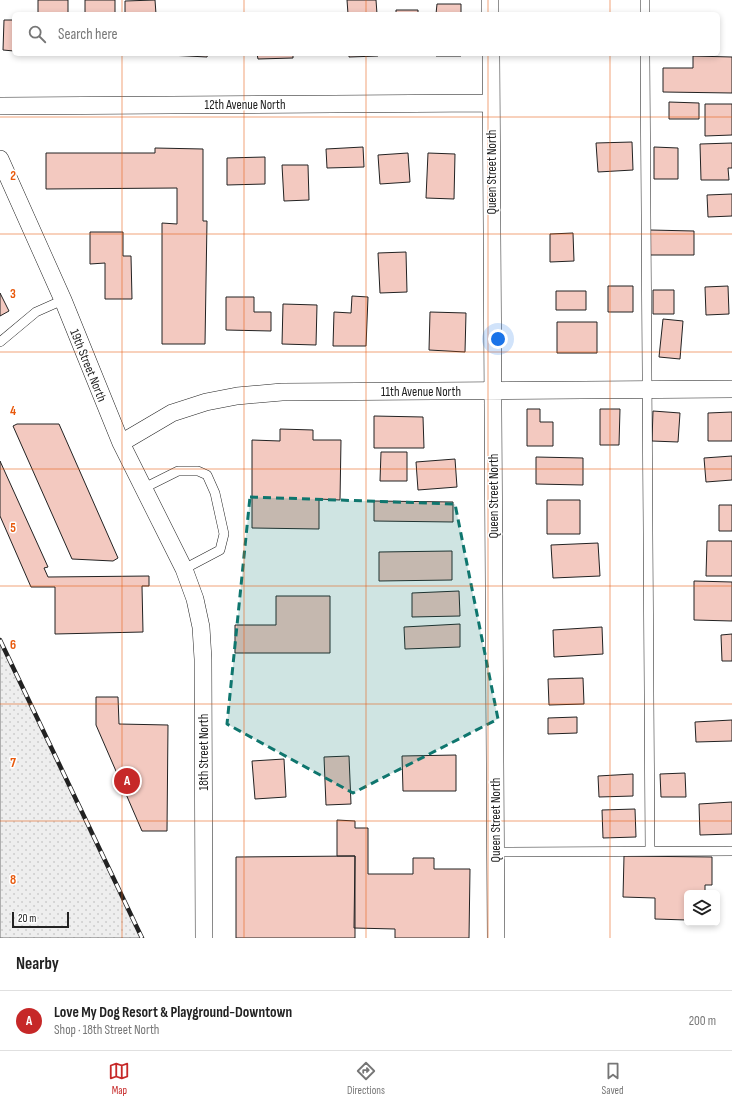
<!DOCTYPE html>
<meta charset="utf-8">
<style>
body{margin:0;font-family:"Sofia Sans Condensed",sans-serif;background:#f6f6f6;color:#222}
.controls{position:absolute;right:12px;bottom:12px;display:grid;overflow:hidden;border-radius:6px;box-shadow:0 2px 6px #0003}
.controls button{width:36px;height:36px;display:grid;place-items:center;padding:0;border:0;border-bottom:1px solid #e0e0e0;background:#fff;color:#222;font:20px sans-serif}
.scale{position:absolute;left:12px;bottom:10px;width:57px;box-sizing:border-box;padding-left:4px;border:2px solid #222;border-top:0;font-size:11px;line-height:14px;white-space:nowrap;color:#222;-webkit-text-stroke:3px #fff;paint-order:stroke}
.you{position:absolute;left:498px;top:339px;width:14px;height:14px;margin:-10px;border:3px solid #fff;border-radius:50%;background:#1a73e8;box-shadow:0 0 0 6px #1a73e833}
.badge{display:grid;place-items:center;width:26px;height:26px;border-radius:50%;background:#c62828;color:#fff;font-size:13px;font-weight:700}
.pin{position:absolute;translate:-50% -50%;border:2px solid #fff;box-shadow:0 1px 4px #0006}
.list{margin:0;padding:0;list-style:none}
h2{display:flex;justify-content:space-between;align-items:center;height:52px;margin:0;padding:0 16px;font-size:17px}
h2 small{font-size:13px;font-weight:400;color:#767676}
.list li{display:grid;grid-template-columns:26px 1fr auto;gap:12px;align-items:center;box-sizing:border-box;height:60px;padding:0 16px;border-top:1px solid #e0e0e0}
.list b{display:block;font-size:15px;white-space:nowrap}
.list p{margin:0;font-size:13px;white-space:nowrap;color:#767676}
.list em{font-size:13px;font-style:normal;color:#767676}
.icon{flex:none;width:22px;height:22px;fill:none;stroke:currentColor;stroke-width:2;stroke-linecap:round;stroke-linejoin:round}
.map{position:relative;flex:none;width:732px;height:938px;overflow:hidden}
.search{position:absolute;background:#fff;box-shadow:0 2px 6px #0003;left:12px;right:12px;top:12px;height:44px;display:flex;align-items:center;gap:10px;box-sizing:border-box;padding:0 14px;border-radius:6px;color:#767676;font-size:15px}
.sheet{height:112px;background:#fff}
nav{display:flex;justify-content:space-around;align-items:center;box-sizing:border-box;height:56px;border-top:1px solid #e0e0e0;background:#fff;font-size:11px;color:#767676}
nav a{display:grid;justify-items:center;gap:2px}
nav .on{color:#c62828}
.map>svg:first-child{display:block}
</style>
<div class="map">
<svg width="732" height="938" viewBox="0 0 732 938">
<defs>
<pattern id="park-dots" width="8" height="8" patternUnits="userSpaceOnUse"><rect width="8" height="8" fill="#eee"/><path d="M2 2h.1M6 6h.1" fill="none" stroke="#ccc" stroke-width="1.8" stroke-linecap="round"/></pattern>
</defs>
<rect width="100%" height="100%" fill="#fff"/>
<!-- park -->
<path fill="url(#park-dots)" stroke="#6f6f6f" d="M0,640l142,298h-142z"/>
<!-- building -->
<path fill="#f3c9c0" stroke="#222" d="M38,0h30v14h-30z
M85,0h30v14h-30z
M155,0l1,14h-31v-13z
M347,0h29l1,14h-29z
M437,4h24v10h-25z
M396,10h22v4h-22z
M4,20h10v31l-11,-1z
M169,54h39l-1,3 -38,-2z
M257,54h36v4l-35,1z
M349,54h29v2l-29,1z
M436,54h25v2h-25z
M693,56l39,1v36l-69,-1v-24h30z
M669,102l30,1v16h-30z
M705,104h27v31l-27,1z
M632,142l1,28 -35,2 -2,-29z
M732,143v25h-4l1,12h-28l-1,-36z
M363,147l1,20 -37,1 -1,-19z
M654,147l24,1v31h-24z
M155,148l48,1v72h4l-2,123h-43v-121l15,1v-36l-131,1v-36h109z
M408,153l2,29 -30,2 -2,-29z
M428,153l27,1 -1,45 -28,-1z
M265,157v27l-38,1v-27z
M282,165h26l1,35 -25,1z
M732,194v22l-24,1 -1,-22z
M650,230l44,1v24h-44z
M90,232h33v24h8l1,43h-27v-36l-15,1z
M573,233l1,28 -24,1v-28z
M406,252l1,40 -27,1 -2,-40z
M608,286h25v26h-25z
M728,286l1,28 -23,1 -1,-28z
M653,290h21v24h-21z
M556,291h30v19h-30z
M0,293l9,18 -9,5z
M352,296l16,1 -2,49h-33l1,-34 17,1z
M226,297h28v15h17v19l-45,-1z
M283,304l34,1 -1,40 -34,-1z
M430,312l36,1 -1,39 -36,-2z
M663,319l20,2 -3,38 -21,-2z
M557,322h40v31h-40z
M527,409h13v13h13v24h-26z
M600,409h20l-1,36h-19z
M653,411l27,2 -2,29 -26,-1z
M732,412v29h-24v-28z
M374,416l49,1 1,31h-50z
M17,424h42l59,134 -5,3 -41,-2 -59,-133z
M280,429l33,1v10h28l-1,60 -21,-1v30l-67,-1v-88l28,1z
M381,452h26v29h-27z
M732,456v24l-26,2 -2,-24z
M536,457l47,1v27l-47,-1z
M455,459l2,28 -39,3 -2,-28z
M0,461l48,106 -4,1 4,9 101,-1v10h-7l1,46 -88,2v-47h-24l-31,-71z
M547,500h33v34h-33z
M374,501l79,1v20l-79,-1z
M719,505h13v26h-13z
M707,541h25v35h-26z
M598,543l2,33 -47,2 -2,-33z
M452,551v29l-73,1v-29z
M694,581l38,1v39l-38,-1z
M459,591l1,25 -48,1v-24z
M276,596h54v57h-95v-28h41z
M460,624v23l-55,2 -1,-22z
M602,627l1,27 -49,3 -1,-27z
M732,634v27h-10l-1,-26z
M583,678l1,26 -35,1 -1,-26z
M96,697h22l1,27 49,1 -1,106h-25l-46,-106z
M577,717v16l-29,1v-16z
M732,720v21l-36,1 -1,-20z
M456,755v36h-53l-1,-35z
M349,756l2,48 -25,1 -2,-48z
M284,759l2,38 -31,2 -3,-38z
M685,773l1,24h-25l-1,-23z
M633,774v22l-34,1 -1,-21z
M732,802v32l-32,1 -1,-31z
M635,809l1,28 -33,1 -1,-28z
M337,820l18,1v7h13v46h45v-16h21v11h36l-1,69h-74v-9l-41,-1 1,-72h-18z
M355,856v82h-119v-81z
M624,856l88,1v28h-7v8h-18v27l-32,-1v-21l-32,-1z"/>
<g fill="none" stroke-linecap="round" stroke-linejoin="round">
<defs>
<path id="lane" d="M645,0v14
M645,54l5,797
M0,342l36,-30 27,-12
M144,488l34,-17h20l9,4 8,18 9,41 -4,16 -36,19
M495,852l237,-1"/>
<path id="street" d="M490,0v14
M491,54l5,884
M0,106l491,-3
M0,159l63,141 58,143 63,126 11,30 6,28 2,32 1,279
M121,443l51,-30 34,-11 31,-6 45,-4 450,-3"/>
</defs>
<!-- lane casing -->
<use href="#lane" stroke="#222" stroke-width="10"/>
<!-- street casing -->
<use href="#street" stroke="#222" stroke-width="18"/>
<!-- lane -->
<use href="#lane" stroke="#fff" stroke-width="9"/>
<!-- street -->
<use href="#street" stroke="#fff" stroke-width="17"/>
<defs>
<path id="rail" d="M0,640l142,298"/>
</defs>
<!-- rail casing -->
<use href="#rail" stroke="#222" stroke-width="4.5"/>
<!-- rail -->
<use href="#rail" stroke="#fff" stroke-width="3" stroke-dasharray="9" stroke-linecap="butt"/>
</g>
<!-- marked area -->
<path fill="#0f766e" fill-opacity="0.2" stroke="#0f766e" stroke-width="3" stroke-dasharray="8 5" stroke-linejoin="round" d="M250,497l205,7 43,215 -145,74 -126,-69z"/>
<!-- grid -->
<path fill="none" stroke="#e8590c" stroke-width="1" stroke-opacity="0.55" d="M122,0v14M244,0v14M366,0v14M488,0v14M610,0v14M122,54v884M244,54v884M366,54v884M488,54v884M610,54v884M0,117h732M0,234h732M0,352h732M0,469h732M0,586h732M0,704h732M0,821h732"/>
<g text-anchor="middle" stroke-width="3" stroke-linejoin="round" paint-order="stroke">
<!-- street labels -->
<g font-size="13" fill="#222" stroke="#fff">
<text x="245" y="109">12th Avenue North</text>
<text transform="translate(491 172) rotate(-90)" y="5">Queen Street North</text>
<text transform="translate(89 365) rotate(68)" y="5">19th Street North</text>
<text x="421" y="396">11th Avenue North</text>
<text transform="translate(493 496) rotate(-90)" y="5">Queen Street North</text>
<text transform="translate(203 752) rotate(-90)" y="5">18th Street North</text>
<text transform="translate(495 820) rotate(-90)" y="5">Queen Street North</text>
</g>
</g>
<g font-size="13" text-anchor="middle" font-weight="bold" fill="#e8590c" stroke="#fff" stroke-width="3" stroke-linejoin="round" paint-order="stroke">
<text x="13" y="180">2</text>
<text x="13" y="298">3</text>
<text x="13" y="415">4</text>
<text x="13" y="532">5</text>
<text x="13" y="649">6</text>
<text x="13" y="767">7</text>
<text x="13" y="884">8</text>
</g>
</svg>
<div class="controls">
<button><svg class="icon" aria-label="layers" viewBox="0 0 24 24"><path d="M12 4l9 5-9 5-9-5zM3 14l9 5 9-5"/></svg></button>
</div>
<div class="scale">20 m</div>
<div class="you"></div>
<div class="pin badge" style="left:127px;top:781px">A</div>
<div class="search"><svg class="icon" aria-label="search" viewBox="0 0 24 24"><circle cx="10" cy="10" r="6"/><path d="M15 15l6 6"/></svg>Search here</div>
</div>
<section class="sheet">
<h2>Nearby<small></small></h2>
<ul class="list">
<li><span class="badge">A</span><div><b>Love My Dog Resort &amp; Playground-Downtown</b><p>Shop · 18th Street North</p></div><em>200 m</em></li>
</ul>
</section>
<nav>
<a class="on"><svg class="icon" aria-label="map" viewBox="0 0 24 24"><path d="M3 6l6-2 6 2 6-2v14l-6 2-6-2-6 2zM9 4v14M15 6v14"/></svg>Map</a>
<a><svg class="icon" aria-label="directions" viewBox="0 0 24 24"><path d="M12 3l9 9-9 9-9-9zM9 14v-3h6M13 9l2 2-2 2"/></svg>Directions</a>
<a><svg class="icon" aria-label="saved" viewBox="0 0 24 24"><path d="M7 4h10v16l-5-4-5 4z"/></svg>Saved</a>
</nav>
